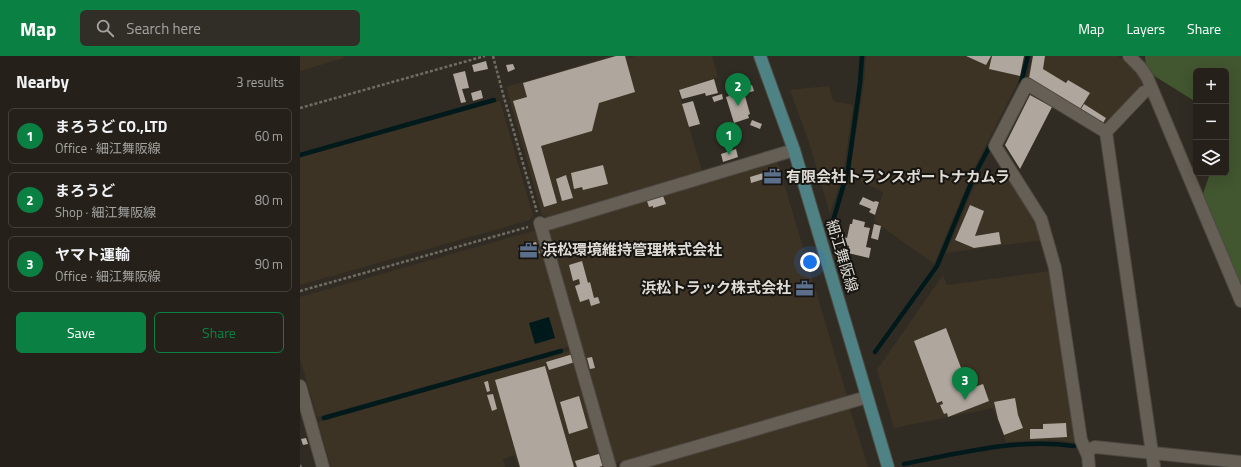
<!DOCTYPE html>
<meta charset="utf-8">
<style>
body{margin:0;font-family:"Titillium Web","Noto Sans JP",sans-serif;background:#312e27;color:#f1f3f6}
.controls{position:absolute;right:12px;top:12px;display:grid;overflow:hidden;border-radius:6px;box-shadow:0 4px 16px #0002}
.controls button{width:36px;height:36px;display:grid;place-items:center;padding:0;border:0;border-bottom:1px solid #423e39;background:#25211a;color:#f1f3f6;font:20px sans-serif}
.you{position:absolute;left:510px;top:206px;width:14px;height:14px;margin:-10px;border:3px solid #fff;border-radius:50%;background:#1a73e8;box-shadow:0 0 0 6px #1a73e833}
.badge{display:grid;place-items:center;width:26px;height:26px;border-radius:50%;background:#0b8043;color:#fff;font-size:13px;font-weight:700}
.pin{position:absolute;translate:-50% -33px;filter:drop-shadow(0 1px 2px #0008)}
.pin::after{content:'';position:absolute;top:21px;width:14px;height:12px;background:inherit;clip-path:polygon(0 0,100% 0,50% 100%)}
.list{margin:0;padding:0;list-style:none}
h2{display:flex;justify-content:space-between;align-items:center;height:52px;margin:0;padding:0 16px;font-size:17px}
h2 small{font-size:13px;font-weight:400;color:#a3a3a2}
.list li{display:grid;grid-template-columns:26px 1fr auto;gap:12px;align-items:center;box-sizing:border-box;height:56px;margin:0 8px 8px;padding:0 8px;border:1px solid #423e39;border-radius:6px}
.list b{display:block;font-size:15px;white-space:nowrap}
.list p{margin:0;font-size:13px;white-space:nowrap;color:#a3a3a2}
.list em{font-size:13px;font-style:normal;color:#a3a3a2}
.actions{display:flex;gap:8px;padding:12px 16px}
.actions a{flex:1;padding:9px 0;border:1px solid #0b8043;border-radius:6px;text-align:center;font-size:14px;color:#0b8043}
.actions .main{background:#0b8043;color:#fff}
.icon{flex:none;width:22px;height:22px;fill:none;stroke:currentColor;stroke-width:2;stroke-linecap:round;stroke-linejoin:round}
.map{position:relative;flex:none;width:941px;height:411px;overflow:hidden}
header{display:flex;align-items:center;gap:24px;box-sizing:border-box;height:56px;padding:0 20px;background:#0b8043;color:#fff}
header strong{font-size:19px}
nav{display:flex;gap:22px;margin-inline-start:auto;font-size:14px}
.search{width:280px;height:36px;background:#312e27;display:flex;align-items:center;gap:10px;box-sizing:border-box;padding:0 14px;border-radius:6px;color:#a3a3a2;font-size:15px}
main{display:flex}
aside{flex:1;background:#25211a}
.map>svg:first-child{display:block}
</style>
<header>
<strong>Map</strong>
<div class="search"><svg class="icon" aria-label="search" viewBox="0 0 24 24"><circle cx="10" cy="10" r="6"/><path d="M15 15l6 6"/></svg>Search here</div>
<nav><a>Map</a><a>Layers</a><a>Share</a></nav>
</header>
<main>
<aside>
<h2>Nearby<small>3 results</small></h2>
<ul class="list">
<li><span class="badge">1</span><div><b>まろうど CO.,LTD</b><p>Office · 細江舞阪線</p></div><em>60 m</em></li>
<li><span class="badge">2</span><div><b>まろうど</b><p>Shop · 細江舞阪線</p></div><em>80 m</em></li>
<li><span class="badge">3</span><div><b>ヤマト運輸</b><p>Office · 細江舞阪線</p></div><em>90 m</em></li>
</ul>
<div class="actions"><a class="main">Save</a><a>Share</a></div>
</aside>
<div class="map">
<svg width="941" height="411" viewBox="0 0 941 411">
<rect width="100%" height="100%" fill="#312c23"/>
<!-- built -->
<path fill="#3c3325" d="M0,0h43l1,2 -44,13z
M311,0h17l1,2 6,-2h77l6,21 -40,13 24,81 -154,47 -6,-3 -36,-128z
M566,0h159l-5,22 -48,95 -38,91 -60,-43 9,-29 -34,-16 15,-93z
M732,0h86l12,9 7,7 7,11 -40,42 -77,-46z
M529,30l4,15 20,4 -9,64 -14,45 -21,-72 -19,-52z
M200,45l33,114 -3,5 -230,65v-128z
M477,104l70,236 -233,68 -66,-230 3,-6z
M708,119l29,46 5,19 -96,13 32,-76z
M233,175l6,3 32,112 -254,71 -17,-59v-61z
M751,215l26,172 -21,-3 -50,2 -13,-34 -99,20 -17,-58 66,-95 4,10z
M272,294l33,117h-87l-4,-12 -11,4 2,8h-174l-13,-45z
M550,353l18,58h-218l137,-40z"/>
<!-- green -->
<path fill="#425630" d="M845,0h96v231l-38,-93 7,-21h16v-102h-30v31l-40,-25c-7,-6 -11,-12 -11,-21z"/>
<!-- water -->
<path fill="#00191a" d="M249,261l6,21 -20,6 -6,-21z"/>
<g fill="none" stroke-linecap="round" stroke-linejoin="round">
<!-- stream -->
<path stroke="#00191a" stroke-width="4.5" d="M721,27l7,-27
M0,99l194,-55
M533,165l15,-51 12,-87 2,-27
M575,296l62,-86 38,-92 17,-32
M24,362l237,-67
M604,408c56,-11 113,-26 170,-18"/>
</g>
<!-- building -->
<path fill="#afa69d" d="M316,0h9l10,36 -36,11 -7,28 -51,15 16,57 -13,4 -31,-106 14,-4 -4,-14z
M666,0h25l-5,9z
M692,0h32l-4,20 -31,-7z
M733,0h12l-2,13 23,14 2,-3 22,13 -10,16 -51,-31z
M186,5l2,8 -14,3 -2,-7z
M213,8l2,5 -7,3 -2,-7z
M165,15l4,17 -7,1 4,13 -5,1 -8,-29z
M414,23l4,14 -12,3 -1,-3 -23,6 -3,-9z
M452,29l2,6 -10,3 -2,-6z
M437,31l2,6 2,-1 1,5 3,-1 5,18 -2,1 1,3 -15,5 -8,-26 3,-1 -2,-6z
M181,34l2,8 -10,3 -2,-8z
M422,38l1,5 -9,3 -2,-5z
M730,39l22,12 -32,62 -15,-24z
M393,45l7,23 -11,3 -7,-23z
M784,48l22,14 -3,5 -22,-14z
M452,64l10,4 -2,5 -10,-4z
M436,93l2,8 -15,5 -2,-8z
M303,109l5,19 -25,6 -1,-3 -8,2 -3,-16z
M479,113l3,12 -15,4 -3,-12z
M463,117l1,6 -13,4 -1,-6z
M266,119l7,23 -11,3 -6,-22z
M363,140l3,8 -13,4v-2l-4,1 -2,-6z
M563,141l11,5 1,-1 4,1 -4,13 -6,-3 2,-3 -12,-5z
M670,149l14,6 -9,25 24,-4 2,12 -27,4 -19,-8z
M553,163l12,3 -1,5 6,1 -4,19 5,1 -2,10 -21,-5 1,-7 -7,-2 2,-7 3,1 3,-14h2z
M574,168l7,2 -3,14 -7,-2z
M236,186l4,11 -19,4 -3,-9z
M282,205l6,22 2,-1 4,16 4,-1 2,6 -9,3 -2,-7 -9,3 -5,-16 5,-2 -1,-5 -6,2 -4,-16z
M509,225l3,11 -14,4 -3,-11z
M484,230l2,5 -9,3 -2,-5z
M646,272l23,61 14,-5 6,17 -41,16 -1,-4 -3,1 -4,-9 3,-1 -1,-3 -5,2 -23,-62z
M273,298l2,8 -26,8 -3,-8z
M292,301l3,11 -5,1 -3,-11z
M245,310l29,101h-54l-25,-87z
M188,325l2,10 -3,1 -3,-10z
M193,338l4,15 -5,2 -5,-16z
M279,340l9,32 -19,6 -9,-32z
M715,342l3,17 5,13 -19,7 -6,-16 -4,-17z
M766,367l1,14 -37,2v-10h13v-5z
M6,382l2,6 -5,1 -2,-6z
M302,397l3,12 -6,2h-22l-2,-6z"/>
<g fill="none" stroke-linecap="round" stroke-linejoin="round">
<defs>
<path id="minor" d="M829,0l12,12 6,9 94,224
M852,33l-8,3 -38,40 48,335
M240,167l70,244
M241,170l253,-76
M0,330l23,81
M786,395l9,-4 146,15
M326,411l241,-70
M789,411l-1,-11 -7,-16 -26,-172 -14,-49 -46,-73 32,-62 79,48"/>
<path id="primary" d="M460,0l34,94 94,317"/>
</defs>
<!-- minor casing -->
<use href="#minor" stroke="#4c4841" stroke-width="14"/>
<!-- primary casing -->
<use href="#primary" stroke="#4c4841" stroke-width="14"/>
<!-- path -->
<path stroke="#706c64" stroke-width="2.5" stroke-dasharray="3 2" stroke-linecap="butt" d="M193,0l10,38 34,118
M0,52l185,-52
M0,235l228,-64
M0,409l1,2"/>
<!-- minor -->
<use href="#minor" stroke="#655f55" stroke-width="12"/>
<!-- primary -->
<use href="#primary" stroke="#4e8284" stroke-width="12"/>
</g>
<!-- icons -->
<defs>
<symbol id="office-bare" viewBox="-9 -9 18 18"><path d="M-6-3h4V-5.5h4V-3h4V5H-6ZM-1-4.5V-3h2v-1.5ZM-6 0V1H6V0Z" fill="#5c6f8a" stroke="#171511" stroke-width="2.5" paint-order="stroke"/></symbol>
</defs>
<g fill-rule="evenodd">
<use href="#office-bare" x="460" y="108" width="25" height="25"/>
<use href="#office-bare" x="216" y="182" width="25" height="25"/>
<use href="#office-bare" x="492" y="220" width="25" height="25"/>
</g>
<g text-anchor="middle" stroke-width="4" stroke-linejoin="round" paint-order="stroke">
<!-- poi labels -->
<g font-size="15" font-weight="bold" fill="#dfdcd6" stroke="#171511" text-anchor="start">
<text x="486" y="126">有限会社トランスポートナカムラ</text>
<text x="242" y="199">浜松環境維持管理株式会社</text>
<text x="491" y="237" text-anchor="end">浜松トラック株式会社</text>
</g>
<!-- street labels -->
<g font-size="15" fill="#dfdcd6" stroke="#171511">
<text transform="translate(542 200) rotate(73)" y="5">細江舞阪線</text>
</g>
</g>
</svg>
<div class="controls">
<button>+</button>
<button>−</button>
<button><svg class="icon" aria-label="layers" viewBox="0 0 24 24"><path d="M12 4l9 5-9 5-9-5zM3 14l9 5 9-5"/></svg></button>
</div>
<div class="you"></div>
<div class="pin badge" style="left:429px;top:99px">1</div>
<div class="pin badge" style="left:438px;top:50px">2</div>
<div class="pin badge" style="left:665px;top:344px">3</div>
</div>
</main>
